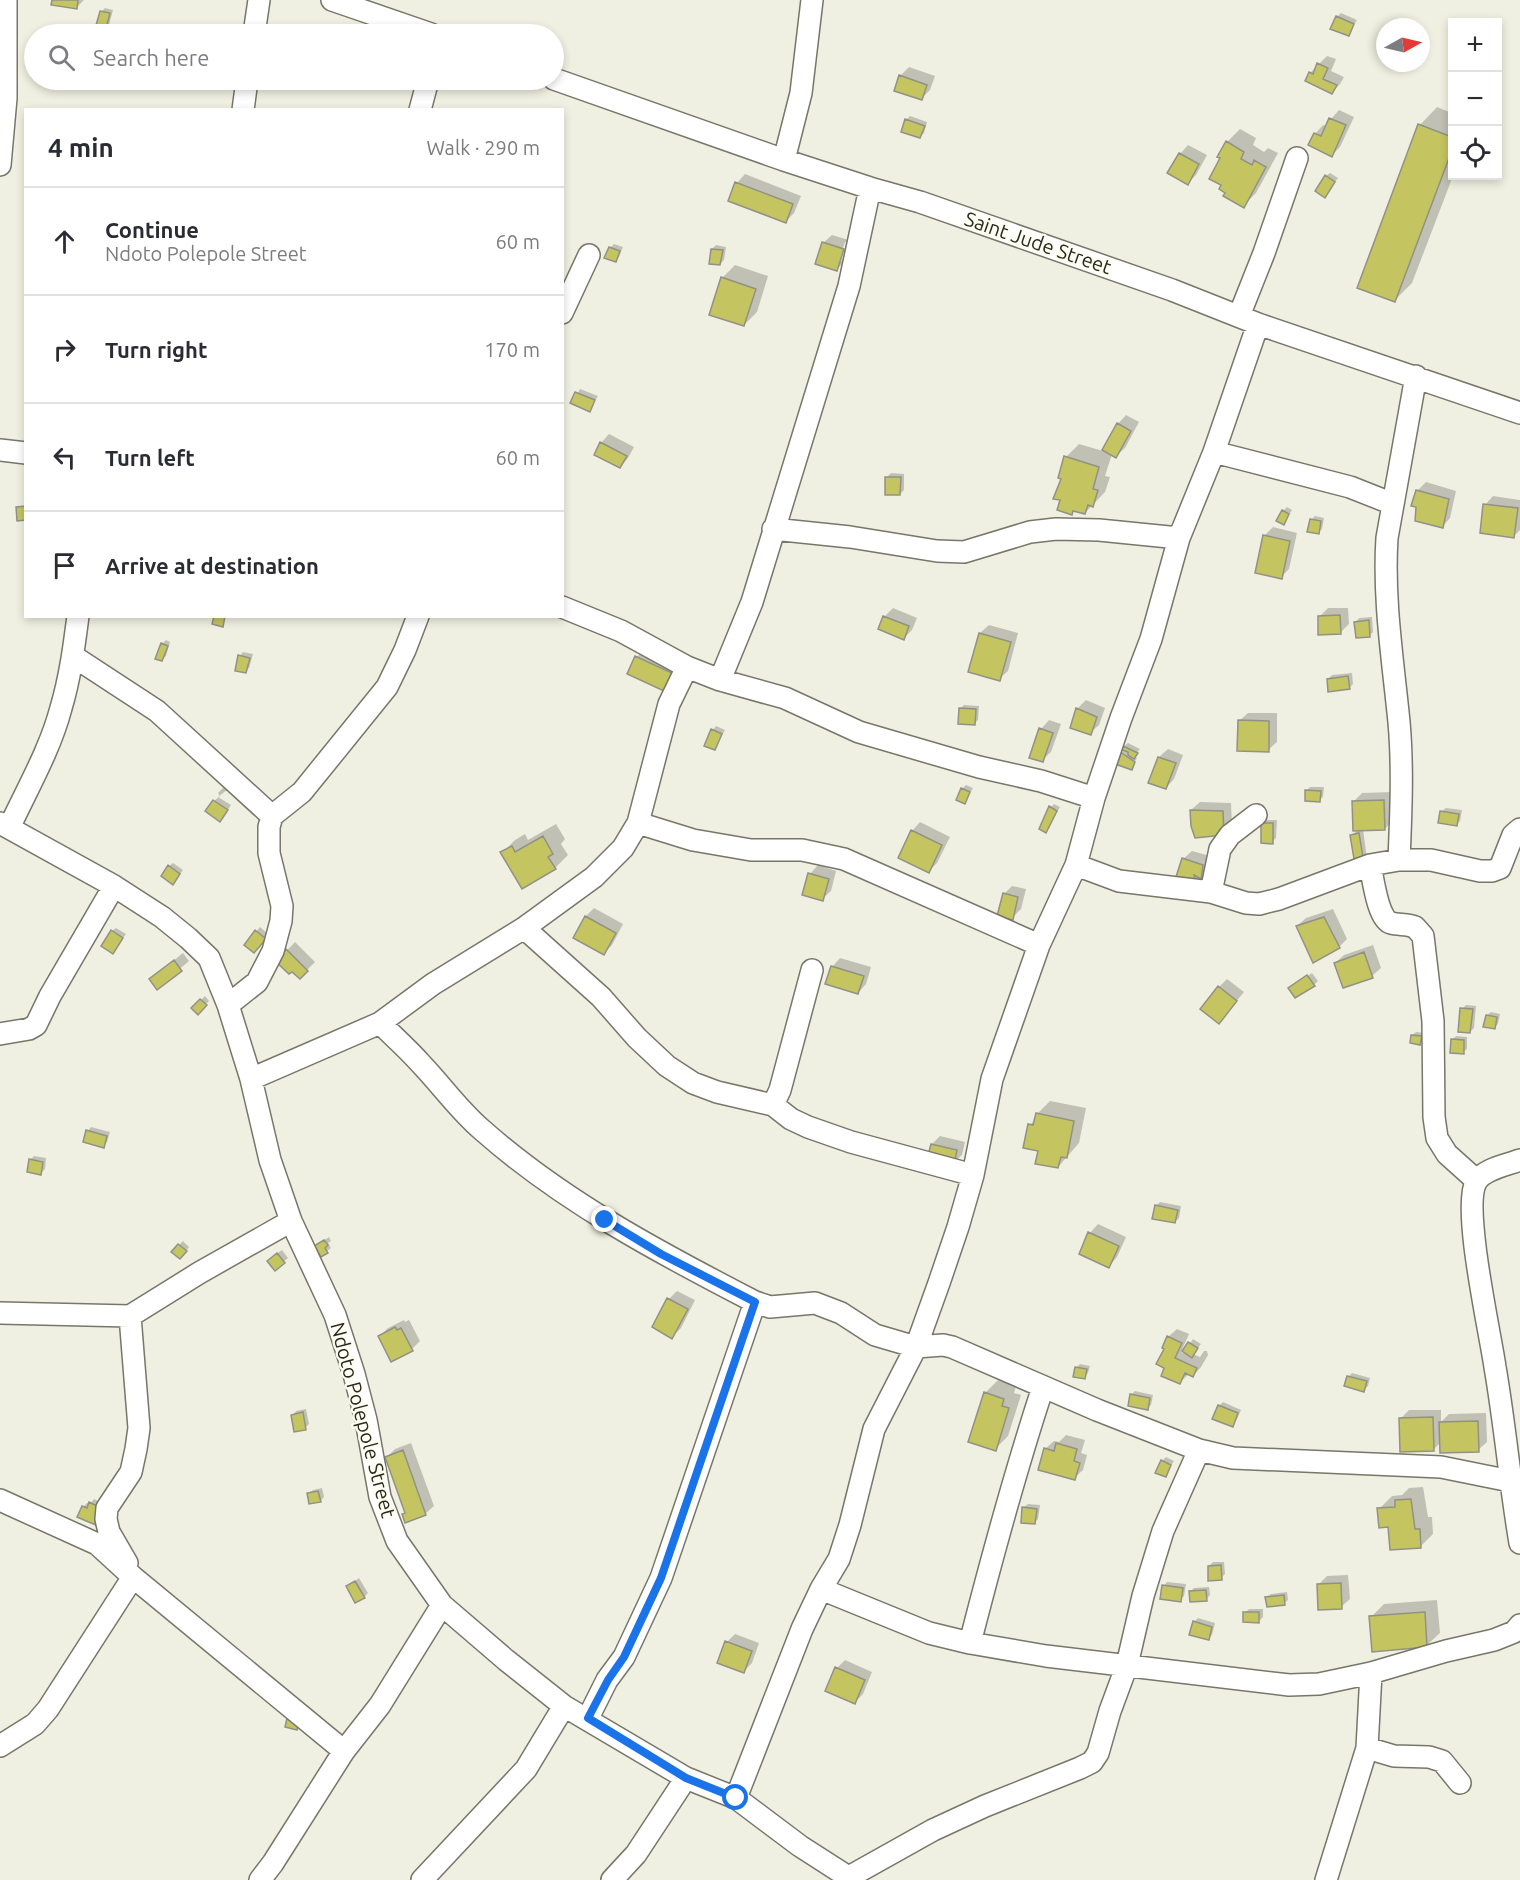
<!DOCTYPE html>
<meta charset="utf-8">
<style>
body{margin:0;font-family:Ubuntu,sans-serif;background:#f2f2f3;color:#2b2b33}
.controls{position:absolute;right:18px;top:18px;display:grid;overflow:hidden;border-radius:0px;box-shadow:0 3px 9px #0003}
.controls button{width:54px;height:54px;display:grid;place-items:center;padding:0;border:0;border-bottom:2px solid #e1e1e2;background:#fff;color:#2b2b33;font:30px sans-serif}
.compass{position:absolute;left:1376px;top:18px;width:54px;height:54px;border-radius:50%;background:#fff;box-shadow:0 3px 9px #0003;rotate:82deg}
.stop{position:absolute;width:18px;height:18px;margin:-14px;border:4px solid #1a73e8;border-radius:50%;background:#fff}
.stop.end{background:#1a73e8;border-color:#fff;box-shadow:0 2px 6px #0008}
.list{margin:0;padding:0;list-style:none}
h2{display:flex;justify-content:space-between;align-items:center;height:78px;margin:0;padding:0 24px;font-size:26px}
h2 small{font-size:20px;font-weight:400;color:#7c7c81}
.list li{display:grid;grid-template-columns:39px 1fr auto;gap:18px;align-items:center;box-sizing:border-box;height:108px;padding:0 24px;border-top:2px solid #e1e1e2}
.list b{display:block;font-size:22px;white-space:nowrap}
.list p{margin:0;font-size:20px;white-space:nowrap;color:#7c7c81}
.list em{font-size:20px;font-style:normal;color:#7c7c81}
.icon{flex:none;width:33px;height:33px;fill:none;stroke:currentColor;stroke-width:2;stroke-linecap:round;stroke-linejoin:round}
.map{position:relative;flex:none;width:1520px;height:1880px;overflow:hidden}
.search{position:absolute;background:#fff;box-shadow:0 3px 9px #0003;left:24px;top:24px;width:540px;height:66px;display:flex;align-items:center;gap:15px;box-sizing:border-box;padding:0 21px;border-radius:33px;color:#7c7c81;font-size:22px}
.panel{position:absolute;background:#fff;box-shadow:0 3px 9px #0003;left:24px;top:108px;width:540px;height:510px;border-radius:0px}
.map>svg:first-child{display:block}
</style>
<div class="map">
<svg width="1520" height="1880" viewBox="0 0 1520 1880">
<rect width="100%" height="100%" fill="#f0f0e2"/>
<!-- shadow -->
<path fill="#0003" fill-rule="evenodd" d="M54,0h30l-8,8z
M105,8l8,2 -5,19 4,1 -1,4h-9l-1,-22z
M1341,13l16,7 -9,15 -11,-18z
M159,28l1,4 -3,2h-7z
M1327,56l9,3 -5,12 13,6 -4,7 -8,8 -22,-19z
M909,67l26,9 -5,14 -9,9 -21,-23z
M1437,107l15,6 1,63 -41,107 -17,17 -36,-13 61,-162z
M1339,110l15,7 -14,30 -8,8 -17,-21 8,-9 4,2 4,-8z
M910,116l17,6 -3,11 -4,3 -14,-16z
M1240,129l16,9 -3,7 11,7 4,-4 10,5 -22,40 -13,13 -16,-14 -5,-34 5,-16z
M1188,145l19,10 -11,20 -8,8 -8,-29z
M1330,173l8,5 -13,18 1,-20z
M745,174l56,22 -7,17 -9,9 -55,-22 7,-17z
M832,235l20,6 -7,20 -8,8 -14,-26zM845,242h3l-6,19h-3z
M614,244l9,3 -4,10 -4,4 -5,-13z
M716,245l10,2 -2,13 -4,4 -8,-15z
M735,265l33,11 -11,36 -13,13 -22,-47z
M580,389l18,7 -9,14 -17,-7z
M1126,415l13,7 -14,26 -9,8 -4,-2 -7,22 5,1 -5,15 -20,21 -10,-3 -3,3 -9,-35 3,-21 13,-13 24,7 15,-27z
M609,434l25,13 -6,11 -8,9 -19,-24z
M891,473l13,1v16l-4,4 -13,-17z
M1426,482l30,9 -6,27 -8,9 -25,-21 -4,-1 5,-15z
M1493,496l27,4v30l-6,6 -29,-31z
M1287,507l5,3 -8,13 -1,-12z
M1315,516l9,2 -2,11 -4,4 -7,-13z
M1273,527l24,6 -8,36 -8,8 -17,-41z
M893,608l24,10 -5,12 -8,8 -20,-21z
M1328,608h20l1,16 -8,8 -22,-15z
M1372,617l1,15 -4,4 -13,-14 3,-4z
M989,625l29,8 -10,38 -9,8 -29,-8 10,-38z
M166,640l4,2 -4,14 -4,4v-16z
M645,649l34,15 -7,17 -9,8 -26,-32z
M243,652l10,2 -4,14 -4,3 -5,-15z
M1352,673l1,11 -4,4 -21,-9 4,-4z
M1086,700l19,8 -6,17 -9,8 -18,-6 6,-19z
M964,705l15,1 -1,14 -4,4 -14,-15z
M1248,713h29v29l-9,8 -29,-29z
M1049,720l12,4 -10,28 -9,8 -1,-31z
M716,726l9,4 -10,18 -2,-18z
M1128,743l12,6 -6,7 3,2 -6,10 -10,-15 4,-4 -3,-1z
M1168,749l15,6 -9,24 -8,9 -7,-31z
M226,785l2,4 -10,8 13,8 -7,11 -17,-5 7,-10 6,-5 -2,-3z
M966,785l7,3 -8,14 -3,-13z
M1310,787h14l-1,10 -4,3 -13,-9z
M1392,792l1,28 -8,9h-22l4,30 -4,4 -11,-28 6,-5 -5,-28 9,-9z
M1200,802l31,1 1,23 -8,8 -33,-24z
M1054,804l6,3 -14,24 5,-24z
M1446,808l16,2 -2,11 -4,4 -14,-14z
M1267,820h10l-1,18 -4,4 -9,-18z
M920,822l30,15 -13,26 -8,8 -17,-40z
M556,824l9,15 -4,5 7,11 -13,13 -53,-15 13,-13 10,-6 3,6z
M1192,851l18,5 -1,13 -13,14 -13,-24z
M173,863l10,7 -6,9 -8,-13z
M818,865l18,6 -5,20 -9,8 -12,-25z
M1012,886l14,3 -5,20 -9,9 -8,-24z
M594,908l29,16 -11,21 -8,8 -29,-16 11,-21z
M1333,909l14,30 -8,8 -42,-21 9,-8z
M260,927l8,7 -10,13 -12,-3z
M116,928l10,6 -13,18 -1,-21z
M295,942l20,20 -15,15 -23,-16z
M1373,945l8,23 -9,8 -37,-13 9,-8z
M183,953l6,8 -32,27 -6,-9z
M840,958l31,9 -5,17 -8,9 -26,-26z
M1312,973l6,8 -4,4 -24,3z
M1227,979l17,13 -25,30v-35z
M205,996l4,5 -11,12 -5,-5z
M1466,1005l10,1 -2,22 -4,4 -8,-23z
M1491,1012l9,2 -2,10 -4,4 -7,-13z
M1416,1032l9,1 -1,7 -4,3 -8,-8z
M1456,1036l11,1v12l-4,3 -11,-12z
M1050,1101l36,7 -7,35 -21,24 -28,-42 6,-6 1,-5z
M91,1127l19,5 -3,10 -4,4 -15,-15z
M940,1136l25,6 -3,13 -9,8 -21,-19z
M34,1156l12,2 -1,11 -4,4 -11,-13z
M1160,1202l21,4 -2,12 -4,4 -19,-16z
M1098,1224l28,13 -9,20 -8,9 -19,-33z
M329,1237l2,4 -3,2 3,5 -4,3 -7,-8z
M183,1241l6,6 -5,7 -5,-9z
M282,1250l6,8 -13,11 -3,-12z
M677,1291l18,9 -14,28 -9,9 -3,-38z
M404,1320l1,2 4,-2 11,21 -8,8 -32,-13 8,-8z
M1177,1329l12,5 -8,18 2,1 10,-14 8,5 -8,10 7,3 4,-6h3l1,4 -7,12 -8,9 -4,-2 -9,8 -14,-15 2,-30z
M1080,1364l10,2 -2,7 -4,4 -8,-9z
M1352,1373l18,5 -2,8 -4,4 -16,-13z
M998,1380l18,6 -2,7 7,2 -13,41 -13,13 -10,-56z
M1135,1391l18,4 -2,10 -4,3 -16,-13z
M1223,1402l18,8 -5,11 -4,4 -13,-19z
M306,1409l3,15 -4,4 -12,-13 3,-4z
M1409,1410h32v12l8,-8 37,-1 1,29 -9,8 -37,-8 -7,7 -34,-30z
M1066,1435l19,5 -4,13 6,2 -4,15 -9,8 -29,-29 9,-8 5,1z
M411,1443l23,63 -9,8 -38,-57 8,-8z
M1166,1457l8,4 -9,15 -3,-15z
M1423,1487l5,30h4l1,17 -13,13 -30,-21 -11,-17 13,-13 10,-1 7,-7z
M322,1488l2,9 -4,4 -11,-8 4,-3z
M94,1499l10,5 -6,20 -15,-17 4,-4 3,1z
M1028,1504l12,1 -2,14 -4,4 -10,-16z
M1213,1562h11l1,12 -4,4 -12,-12z
M1348,1575l2,24 -9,8 -23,-22 9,-9z
M359,1578l9,15 -4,4 -17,-10z
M1167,1582l19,2 -2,12 -4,4 -16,-14z
M1209,1587l1,8 -4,4 -16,-7 4,-4z
M1287,1592l1,8 -4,3 -17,-6 4,-3z
M1437,1600l3,33 -14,13 -55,-29 13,-13z
M1249,1609h14v8l-4,4 -14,-8z
M1198,1618l17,5 -3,12 -4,4 -14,-17z
M735,1634l24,9 -7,20 -8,8 -17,-29z
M845,1660l27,12 -9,22 -9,9 -17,-35z"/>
<!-- building -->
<path fill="#c4c560" stroke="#919285" stroke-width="1.5" d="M52,0h26l-1,9 -26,-4z
M100,11l10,2 -5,20 4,1h-9l1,-4 -6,-1z
M1336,16l18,8 -5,12 -19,-7z
M1317,63l11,5 -5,11 14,6 -5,9 -27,-13 4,-9 4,2z
M899,75l28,10 -5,15 -28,-9z
M1329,118l17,7 -14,32 -24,-12 6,-12 7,3z
M905,119l20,7 -5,12 -19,-6z
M1418,124l34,13v13l-57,152 -38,-14z
M1226,141l18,11 -3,7 11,6 2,-5 12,7 -22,41 -21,-12 2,-3 -6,-4 2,-4 -12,-6 11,-21 -3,-1z
M1179,153l20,11 -11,21 -21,-12z
M1325,175l10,7 -10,16 -10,-7z
M735,182l58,22 -7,19 -58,-22z
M822,242l22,7 -7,22 -22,-7z
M609,247l11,4 -4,11 -12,-4z
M711,249l12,1 -3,15 -11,-1z
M721,277l35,12 -12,37 -35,-11z
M575,392l20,8 -5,12 -20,-9z
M1117,423l14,8 -15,27 -14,-8z
M600,442l27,14 -7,12 -26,-13z
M1064,456l35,11 -6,22 5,1 -5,17 -5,-2 -3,9 -12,-3 -1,4 -15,-5 3,-10 -7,-1 8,-20 -3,-1z
M885,477h16l-1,18h-15z
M1416,490l33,9 -6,29 -28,-7 1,-14 -5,-1z
M1483,504l35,4 -4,30 -34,-5z
M26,506v14l-9,1 -1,-14z
M1282,510l7,4 -5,11 -8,-4z
M1310,519l11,2 -2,13 -12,-2z
M1263,535l27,6 -8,38 -27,-6z
M1340,615l1,19 -23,1v-19z
M214,616h11l-2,11 -11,-3z
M883,616l26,10 -5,14 -26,-11z
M1369,620l1,17 -14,1 -2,-16z
M979,633l32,9 -11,39 -32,-9z
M161,643l7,3 -6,15 -7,-2z
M238,655l12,3 -4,15 -11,-2z
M635,656l37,17 -8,18 -37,-17z
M1348,676l2,13 -22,3 -1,-13z
M959,708l17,1 -1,16 -17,-1z
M1076,708l21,9 -6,18 -21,-7z
M1238,720l31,1v31l-32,-1z
M1039,728l14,5 -10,29 -14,-4z
M711,729l11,5 -7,16 -11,-4z
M1123,746l15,7 -4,6 -6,-4v-3l-8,-3z
M1120,752l15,10 -3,8 -17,-6z
M1158,757l18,6 -10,26 -18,-6z
M961,788l9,4 -5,12 -9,-4z
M1305,790l16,1 -1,11 -15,-1z
M213,800l15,10 -8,12 -15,-11z
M1384,800l1,30 -32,1 -1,-30z
M1049,806l8,5 -11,22 -7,-4z
M1190,810l33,1 1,24 -29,3 -4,-12z
M1440,811l19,3 -2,12 -19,-3z
M1261,823h12v21l-12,-1z
M911,830l31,15 -13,28 -31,-15z
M1359,833l5,31 -9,1 -5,-30z
M543,836l10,18 -5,3 8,12 -34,20 -22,-37 12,-6 3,6z
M1182,858l21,7 -2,14 -7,-4 2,9 -6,1 -14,-8z
M168,865l12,9 -7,11 -12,-9z
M808,873l21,6 -6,22 -21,-6z
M1003,893l15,4 -5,23 -16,-4z
M585,916l31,17 -12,22 -31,-17z
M1324,917l16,31 -27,15 -17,-37z
M111,930l12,8 -10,16 -12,-8z
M255,930l11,9 -12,14 -10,-8z
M286,949l22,22 -8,8 -8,-7 -3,2 -14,-13z
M1364,952l9,26 -30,10 -9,-25z
M174,960l8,11 -25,19 -8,-11z
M831,966l33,10 -6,18 -33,-10z
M1307,975l8,11 -20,12 -7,-10z
M1218,986l19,15 -18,23 -19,-15z
M200,999l7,6 -9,10 -7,-7z
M1460,1008l13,1 -3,24 -12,-1z
M1486,1015l11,2 -2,12 -12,-2z
M1411,1035l11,1 -2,9 -10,-2z
M1451,1039l13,1v14l-14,-1z
M1036,1113l38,8 -7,37 -6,-1 -3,11 -23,-4 3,-13 -15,-3 5,-24 5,1z
M86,1130l21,6 -3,12 -21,-6z
M931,1144l26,6 -3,15 -27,-6z
M29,1159l14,3 -2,13 -14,-3z
M1155,1205l23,5 -3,13 -23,-4z
M1088,1232l31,14 -10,22 -30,-14z
M324,1240l4,5 -3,3 3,5 -7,4 -7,-11z
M178,1244l9,7 -7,8 -9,-7z
M277,1253l8,10 -10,8 -8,-10z
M667,1298l21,11 -16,30 -20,-12z
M395,1327l2,3 4,-2 12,23 -22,11 -13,-26z
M1167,1336l15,7 -7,15 22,10 -4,9 -8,-4 -5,11 -19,-8 3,-8 -8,-4 8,-15 -2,-1z
M1188,1342l10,6 -6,10 -10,-7z
M1075,1367l12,2 -2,10 -12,-2z
M1347,1376l20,5 -3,11 -20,-6z
M984,1392l20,7 -2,7 7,2 -13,43 -28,-9z
M1130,1394l20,4 -2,12 -20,-4z
M1218,1405l20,8 -5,14 -21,-8z
M303,1412l3,18 -12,2 -3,-17z
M1433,1417l1,34 -34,1 -1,-34z
M1478,1421l1,31 -39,1 -1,-31z
M1056,1443l21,6 -3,12 6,2 -5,17 -37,-10 6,-22 10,3z
M403,1450l23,65 -21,8 -3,-9 3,-1 -20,-56z
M1161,1460l10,5 -5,12 -11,-4z
M318,1491l3,11 -12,2 -2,-11z
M1411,1499l4,30h5l1,19 -31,2 -2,-23 -9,1 -2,-20 18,-1v-7z
M89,1502l12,6 -3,18 -21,-9 5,-11 5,2z
M1022,1507l15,2 -2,15 -14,-1z
M1221,1565l1,15 -14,1v-15z
M355,1581l10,17 -10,5 -9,-17z
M1341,1583l1,26 -24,1 -1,-26z
M1162,1585l21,3 -2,14 -21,-3z
M1206,1590l1,11 -17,1 -1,-11z
M1284,1595l1,10 -18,2 -2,-10z
M1243,1612h16v11l-16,-1z
M1425,1612l2,35 -55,5 -3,-36z
M1193,1621l19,6 -3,13 -20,-5z
M725,1641l27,10 -8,22 -27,-10z
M835,1667l30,13 -10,24 -30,-13z
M287,1718l12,4 -2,8 -12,-3z"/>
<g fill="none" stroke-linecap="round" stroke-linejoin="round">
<defs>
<path id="minor" d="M332,0l99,34
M254,34l5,-34
M554,79l230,81 86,28 50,14 252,88 86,34 262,89
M243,110l4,-30
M420,110l8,-30
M784,160l17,-67 11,-93
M0,165l6,-67v-98
M562,313l27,-58
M1239,316l25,-63 33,-95
M0,450l26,3
M1214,452l136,35 43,17
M773,529l77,8 87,14 27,1 66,-20 26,-3 43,1 80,8
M562,607l59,24 66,36 33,13 65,18 74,34 120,35 62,14 53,17
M73,656l84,55 115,105
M720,680l32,-78 97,-316 21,-98
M0,823l114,63 48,31 26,21 21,20 19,47 23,74 19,81 21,61 44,94 19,59 12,46 14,77 17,44 45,64 64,55 58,46 122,72 50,20 64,48 53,34
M638,823l55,17 58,10h51l42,9 195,86
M9,828c18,-39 41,-78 52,-120 9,-30 13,-61 17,-92
M1399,860c2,-47 4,-93 0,-138 -6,-61 -16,-123 -12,-184l29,-162
M1076,865l43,16 92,11 35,11 13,1 20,-5 91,-34 29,-5h32l49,11h12l8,-3 13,-33 7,-6
M1370,865c3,13 8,55 21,58 8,2 17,1 24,4l8,9 10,85 1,96 3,21 10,16 29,26
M1211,892l9,-43 10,-14 26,-20
M524,928l77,69 36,41 30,28 26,17 24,9 56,13 18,14 17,8 43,15 122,33
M228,1005l29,-23 16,-31 8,-30 1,-15 -13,-53v-26l3,-11 30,-24 85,-105 18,-37 13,-34
M380,1023c14,14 29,27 42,42 20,21 37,45 59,64 81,72 179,124 274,173l15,5 45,-4 26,10 34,22 41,12 27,-2 9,2 145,63 102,40 34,8 208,9 79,16
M0,1034l29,-5 7,-4 14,-29 64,-110
M251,1079l129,-56 53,-39 91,-56 70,-51 29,-29 15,-25 31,-119 18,-37
M773,1105l7,-15 32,-120
M1520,1160c-13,5 -37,9 -44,22 -14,26 14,150 19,185 10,58 15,117 25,176
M0,1313l130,3 69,-43 92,-52
M0,1500l97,44 36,33 211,174
M127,1563l-18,-31 -3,-13 1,-11 24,-36 5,-23 3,-21 -9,-112
M821,1589l108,44 41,10 76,13 243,29 30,-1 52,-11 75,-22 48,-11 20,-8 6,-7
M970,1643c22,-86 45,-171 73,-256
M588,1718l19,-38 17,-23 37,-79 94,-276
M0,1746l35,-22 13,-15 85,-132
M1367,1748l27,8 35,1 13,4 18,22
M736,1798l66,-169 19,-40 18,-30 11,-34 24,-96 42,-82 23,-64 19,-56 15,-52 19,-96 47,-134 37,-80 18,-67 27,-80 30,-79 28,-101 35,-86 44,-128
M849,1877l84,-47 52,-24 95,-38 12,-6 6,-9 12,-42 17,-46 16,-69 20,-65 36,-81
M260,1880l13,-17 71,-112 36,-46 62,-100
M422,1880l104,-111 38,-63
M612,1880l24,-26 50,-76
M1326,1880l41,-132 4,-75"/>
</defs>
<!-- minor casing -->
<use href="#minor" stroke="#767669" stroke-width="24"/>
<!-- minor -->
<use href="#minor" stroke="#fff" stroke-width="21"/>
</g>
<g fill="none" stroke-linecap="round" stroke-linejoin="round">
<!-- route -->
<path stroke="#1a73e8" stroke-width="8" d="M605,1220l56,34 94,48 -94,276 -37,79 -16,23 -20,38 98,60 50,20"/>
</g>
<g text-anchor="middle" stroke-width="4.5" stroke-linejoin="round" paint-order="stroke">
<!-- street labels -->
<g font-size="20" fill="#292924" stroke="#fdfeef">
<text transform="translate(1038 243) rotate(19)" y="7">Saint Jude Street</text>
<text transform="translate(363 1420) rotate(75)" y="7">Ndoto Polepole Street</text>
</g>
</g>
</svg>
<div class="controls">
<button>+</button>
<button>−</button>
<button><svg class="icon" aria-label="locate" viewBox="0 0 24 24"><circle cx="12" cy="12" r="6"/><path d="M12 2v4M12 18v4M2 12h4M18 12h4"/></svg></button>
</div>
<svg class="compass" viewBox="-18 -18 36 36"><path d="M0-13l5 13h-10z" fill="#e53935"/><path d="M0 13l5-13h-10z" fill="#7c7c81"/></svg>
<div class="stop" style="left:736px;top:1798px"></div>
<div class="stop end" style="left:605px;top:1220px"></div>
<div class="search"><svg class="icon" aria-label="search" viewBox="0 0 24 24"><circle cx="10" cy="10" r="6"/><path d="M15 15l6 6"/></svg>Search here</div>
<section class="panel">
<h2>4 min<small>Walk · 290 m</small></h2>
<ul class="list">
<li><svg class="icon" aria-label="ahead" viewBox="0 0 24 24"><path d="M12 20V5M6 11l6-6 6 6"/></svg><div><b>Continue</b><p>Ndoto Polepole Street</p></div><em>60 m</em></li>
<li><svg class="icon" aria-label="right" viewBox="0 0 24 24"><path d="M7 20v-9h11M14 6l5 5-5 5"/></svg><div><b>Turn right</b></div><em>170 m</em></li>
<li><svg class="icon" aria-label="left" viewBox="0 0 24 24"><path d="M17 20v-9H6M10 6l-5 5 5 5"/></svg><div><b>Turn left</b></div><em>60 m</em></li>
<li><svg class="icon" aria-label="arrive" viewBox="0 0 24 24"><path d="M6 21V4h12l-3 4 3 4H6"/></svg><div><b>Arrive at destination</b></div></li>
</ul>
</section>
</div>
